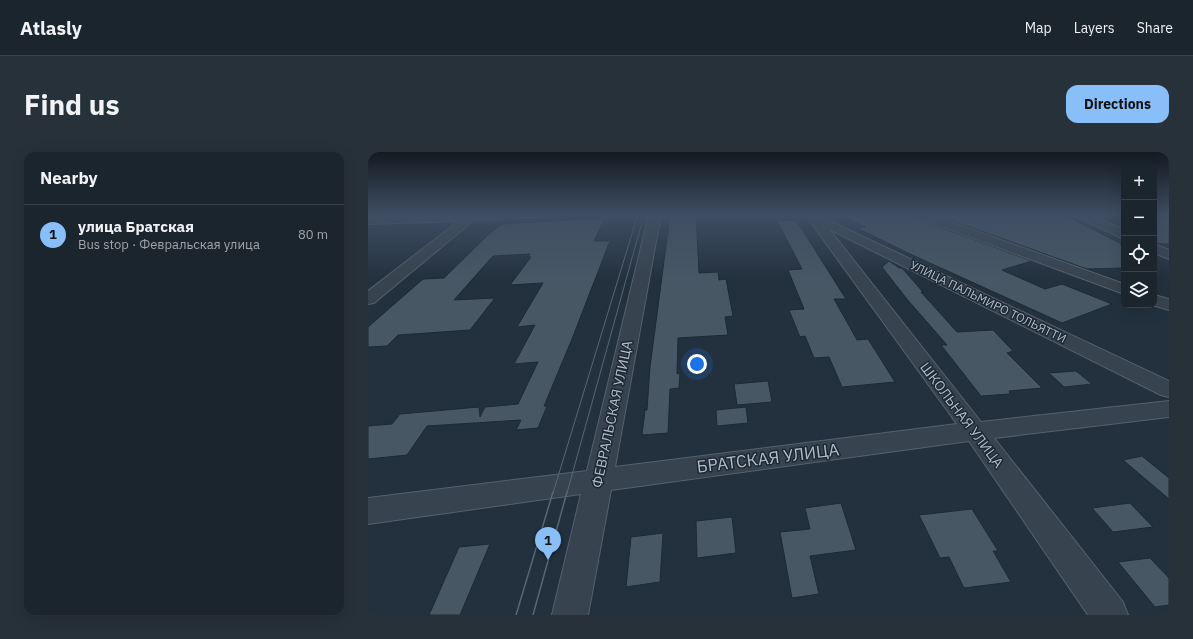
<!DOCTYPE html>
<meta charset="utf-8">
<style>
body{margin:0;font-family:"IBM Plex Sans",sans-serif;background:#27313a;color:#f1f3f6}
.controls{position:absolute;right:12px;top:12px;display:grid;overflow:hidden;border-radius:8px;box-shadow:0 4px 16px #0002}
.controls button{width:36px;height:36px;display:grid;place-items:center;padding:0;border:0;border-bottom:1px solid #38424a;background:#1a252e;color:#f1f3f6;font:20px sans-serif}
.you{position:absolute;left:329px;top:212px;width:14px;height:14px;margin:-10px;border:3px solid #fff;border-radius:50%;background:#1a73e8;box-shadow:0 0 0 6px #1a73e833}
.badge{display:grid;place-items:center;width:26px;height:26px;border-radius:50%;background:#88bff9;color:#111;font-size:13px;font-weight:700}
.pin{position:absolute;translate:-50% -33px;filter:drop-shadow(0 1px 2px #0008)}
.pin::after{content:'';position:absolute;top:21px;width:14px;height:12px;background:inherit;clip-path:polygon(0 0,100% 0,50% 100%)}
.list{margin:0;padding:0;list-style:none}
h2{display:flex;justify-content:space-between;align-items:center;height:52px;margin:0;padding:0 16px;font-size:17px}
h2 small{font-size:13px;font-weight:400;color:#9fa5aa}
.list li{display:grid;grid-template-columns:26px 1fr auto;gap:12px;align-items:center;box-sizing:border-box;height:60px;padding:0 16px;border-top:1px solid #38424a}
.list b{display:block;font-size:15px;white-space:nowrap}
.list p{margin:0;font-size:13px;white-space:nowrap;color:#9fa5aa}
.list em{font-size:13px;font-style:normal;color:#9fa5aa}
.icon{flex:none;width:22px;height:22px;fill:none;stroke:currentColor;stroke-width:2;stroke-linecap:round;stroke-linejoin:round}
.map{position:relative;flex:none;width:801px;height:463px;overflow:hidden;border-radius:12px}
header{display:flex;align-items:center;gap:24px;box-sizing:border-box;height:56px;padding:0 20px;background:#1a252e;border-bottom:1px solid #38424a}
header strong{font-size:19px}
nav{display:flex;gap:22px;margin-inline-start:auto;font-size:14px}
.intro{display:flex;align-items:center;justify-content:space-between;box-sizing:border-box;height:96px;padding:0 24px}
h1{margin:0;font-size:28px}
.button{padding:10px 18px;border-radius:12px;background:#88bff9;color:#111;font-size:14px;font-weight:700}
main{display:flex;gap:24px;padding:0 24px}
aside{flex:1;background:#1a252e;border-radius:12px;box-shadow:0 4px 16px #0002}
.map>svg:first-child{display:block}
</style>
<header>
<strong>Atlasly</strong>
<nav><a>Map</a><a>Layers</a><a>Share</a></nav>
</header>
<div class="intro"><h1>Find us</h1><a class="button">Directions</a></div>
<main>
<aside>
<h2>Nearby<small></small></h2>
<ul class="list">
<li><span class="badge">1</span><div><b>улица Братская</b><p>Bus stop · Февральская улица</p></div><em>80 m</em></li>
</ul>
</aside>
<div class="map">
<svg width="801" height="463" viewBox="0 0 801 463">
<rect width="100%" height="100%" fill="#23313e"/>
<!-- building -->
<path fill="#475764" stroke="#1e2a35" d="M328,62l3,59 19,-1 1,8 7,-1 7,37 -8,1 3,18 -50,3 -1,36 3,-1 -1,15 -9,1 -2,44 -26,2 3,-25h2l3,-43 20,-152z
M470,62h73l2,3 119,44 -30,9 43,19 17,-5 50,20 -50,19 -154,-70 -51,-25 8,-1z
M566,62h128l62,31h-4l4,2v21l-37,1z
M786,62h5l5,3 5,1v26l-15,-1z
M237,66l-11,23h16l-38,98 -28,67h3l-9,22 -22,2 5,-10 -94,6 -20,29 -39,4v-33l24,-2 8,-10 79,-7 1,10 5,-10 33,-3 20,-42 -24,2 21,-39 -18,2 26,-44 -33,2 21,-28h-3l2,-3 -37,2 -39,44 41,-2 -25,32 -72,5 -11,11 -19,1v-20l55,-48 21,-1 45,-44 13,-10z
M428,68l50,79h-12l23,41 11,-1 27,43 -53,5 -13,-30 -15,1 -9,-22 -5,1 -11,-27 15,-1 -16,-39 14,-1 -25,-48z
M521,109l10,7h3l21,24h-2l36,40 36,-2 20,21 -6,2 35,35 -33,3 1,3 -29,2 -40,-51h6l-41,-47 -24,-31z
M708,219l16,13 -28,3 -15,-14z
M400,229l4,21 -35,3 -3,-21z
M378,255l2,16 -31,3 -1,-16z
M774,304l27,22v21l-46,-39z
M473,351l15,47 -46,6 9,38 -27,4 -12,-66 30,-3 -5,-21z
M762,351l23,24 -40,5 -21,-24z
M604,357l26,42h-5l18,31 -47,6 -15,-31 -9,1 -21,-43z
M364,365l4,36 -39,5 -1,-37z
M295,381l-3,49 -34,5 5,-50z
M122,392l-30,71h-31l30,-68z
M782,406l19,20v27l-14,2 -37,-45z"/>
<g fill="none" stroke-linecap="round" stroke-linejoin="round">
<defs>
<path id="minor" d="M85,62h88l-6,3 -61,3 -100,83 -6,1v-13l91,-70 -91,3v-6z
M281,62h12l-46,253 342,-43 -150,-207 4,-3 6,1 352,166v16l-8,-2 -332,-166 152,193 188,-21v16l-175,21 129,164 5,13h-40l-119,-174 -358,49 -23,125h-36l29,-121 -213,30v-26l219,-27z
M544,62h17l195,70v10l-210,-78z
M705,62h15l36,16v9l-49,-23z
M794,62h7v3l-5,-1z
M786,92l15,6v9l-15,-6z
M786,143l15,4v11l-17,-5h2z"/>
</defs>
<!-- minor casing -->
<use href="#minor" stroke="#55616c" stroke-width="2"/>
<!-- minor -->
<use href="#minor" fill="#37434e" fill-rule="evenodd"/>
<!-- tram-far1 -->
<path stroke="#596775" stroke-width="1" d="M185,341l85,-279
M199,341l75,-271"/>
<!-- tram -->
<path stroke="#596775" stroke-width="1.5" d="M148,463l37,-123
M165,463l34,-123"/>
</g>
<!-- sky -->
<linearGradient id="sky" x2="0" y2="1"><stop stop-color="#131b22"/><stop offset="0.49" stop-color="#3f4e63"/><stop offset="1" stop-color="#3f4e63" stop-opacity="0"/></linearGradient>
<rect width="801" height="127" fill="url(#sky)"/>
<g text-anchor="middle" stroke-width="3" stroke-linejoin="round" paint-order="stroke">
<!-- far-street labels -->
<g font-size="12" fill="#b3bec9" stroke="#1c2833">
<text transform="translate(620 150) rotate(26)" y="4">УЛИЦА ПАЛЬМИРО ТОЛЬЯТТИ</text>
</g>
<!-- street labels -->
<g font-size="14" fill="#b3bec9" stroke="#1c2833">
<text transform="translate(244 262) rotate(-78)" y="5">ФЕВРАЛЬСКАЯ УЛИЦА</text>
<text transform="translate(594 263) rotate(53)" y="5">ШКОЛЬНАЯ УЛИЦА</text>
</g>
<!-- near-street labels -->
<g font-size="17" fill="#b3bec9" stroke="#1c2833">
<text transform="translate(400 306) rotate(-7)" y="6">БРАТСКАЯ УЛИЦА</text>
</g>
</g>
</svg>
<div class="controls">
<button>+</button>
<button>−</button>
<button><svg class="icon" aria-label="locate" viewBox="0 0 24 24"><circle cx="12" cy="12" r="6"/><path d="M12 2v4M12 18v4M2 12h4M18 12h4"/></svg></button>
<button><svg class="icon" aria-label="layers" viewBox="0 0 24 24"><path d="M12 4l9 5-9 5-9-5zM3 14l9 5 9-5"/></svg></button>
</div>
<div class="you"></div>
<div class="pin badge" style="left:180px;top:408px">1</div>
</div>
</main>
